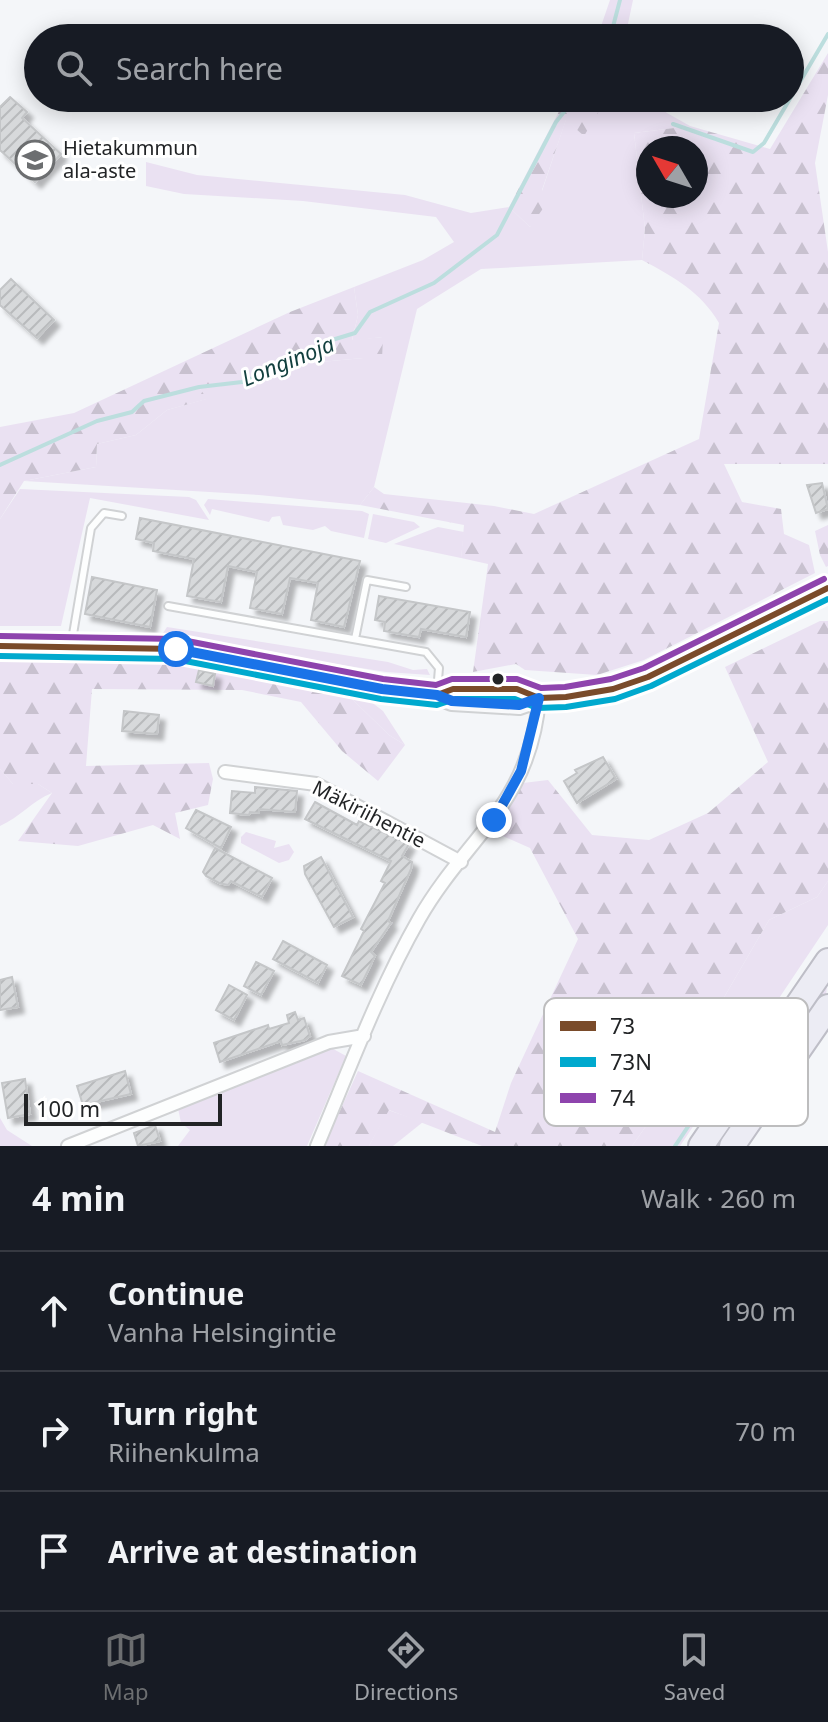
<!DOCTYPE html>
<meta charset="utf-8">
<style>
body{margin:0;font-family:"Noto Sans",sans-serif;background:#242831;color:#f1f3f6}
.compass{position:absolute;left:636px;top:136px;width:72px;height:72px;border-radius:50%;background:#171b24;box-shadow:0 4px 20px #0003;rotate:309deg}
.scale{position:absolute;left:24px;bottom:20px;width:198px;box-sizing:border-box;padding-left:8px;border:4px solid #222426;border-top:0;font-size:22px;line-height:28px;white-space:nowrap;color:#222426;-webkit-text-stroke:6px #fff;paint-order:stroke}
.stop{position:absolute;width:24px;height:24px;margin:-18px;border:6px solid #1a73e8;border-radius:50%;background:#fff}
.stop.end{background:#1a73e8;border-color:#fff;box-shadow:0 2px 8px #0008}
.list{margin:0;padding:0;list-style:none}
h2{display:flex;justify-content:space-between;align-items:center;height:104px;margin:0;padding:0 32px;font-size:34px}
h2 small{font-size:26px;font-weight:400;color:#9ea1a6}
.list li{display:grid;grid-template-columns:52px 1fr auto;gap:24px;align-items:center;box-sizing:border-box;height:120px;padding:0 32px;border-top:2px solid #363941}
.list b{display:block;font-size:30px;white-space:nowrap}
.list p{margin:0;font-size:26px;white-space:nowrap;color:#9ea1a6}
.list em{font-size:26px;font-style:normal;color:#9ea1a6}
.icon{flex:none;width:44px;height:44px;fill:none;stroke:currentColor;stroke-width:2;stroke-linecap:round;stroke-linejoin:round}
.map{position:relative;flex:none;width:828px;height:1146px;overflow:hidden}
.search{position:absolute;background:#171b24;box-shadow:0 4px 20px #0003;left:24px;right:24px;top:24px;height:88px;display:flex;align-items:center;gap:20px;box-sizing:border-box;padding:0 28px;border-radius:44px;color:#9ea1a6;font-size:30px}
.sheet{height:464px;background:#171b24}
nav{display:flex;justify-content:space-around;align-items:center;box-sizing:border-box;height:112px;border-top:2px solid #363941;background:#171b24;font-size:22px;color:#9ea1a6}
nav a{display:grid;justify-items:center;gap:4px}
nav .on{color:#6c6e70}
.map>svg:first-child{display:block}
</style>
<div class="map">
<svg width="828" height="1146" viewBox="0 0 828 1146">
<defs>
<pattern id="forest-firs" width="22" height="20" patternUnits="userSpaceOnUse" patternTransform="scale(2)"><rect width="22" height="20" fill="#eae1f2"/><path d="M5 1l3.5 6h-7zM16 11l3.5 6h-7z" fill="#c8c1cf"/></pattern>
<pattern id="building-hatch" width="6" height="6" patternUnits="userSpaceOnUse" patternTransform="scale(2)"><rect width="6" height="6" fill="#d7d9db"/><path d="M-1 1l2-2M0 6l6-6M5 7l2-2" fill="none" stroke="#b8babc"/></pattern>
<filter id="shadow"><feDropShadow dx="6" dy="6" stdDeviation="2" flood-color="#0004"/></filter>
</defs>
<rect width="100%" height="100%" fill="#f4f6f9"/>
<!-- green -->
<path fill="#eae1f2" d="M610,0h23l-8,38h-28z
M594,98h57l16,15 23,13 -56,7 11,96 -3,31 -161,9 -64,40 -43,178 -14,18 -101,-10 -235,-14 72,-14 1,-23 39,-9 31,-25 39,-11 -7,-12 43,-5 47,-17 74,-7 19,-21 -30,4 6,-26 -4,-28 69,-27 31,-18 -18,-25 -133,-16 -119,-7 -38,-8v-24l51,13 208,20 66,18 38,-6 21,20 36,-108 17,16z
M20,489l169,8 7,3 13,20 -119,-22 -29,128h-61v-107z
M208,499l154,12 7,3 -5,24 -33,-7 -6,-5 -12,4 -30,-5 -3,-9 -8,1 -3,5 -57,-13 -2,6 -6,-10z
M373,514l41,8 6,5 -34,16 -18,-4z
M438,527l26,5 -3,26 -67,-14z
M167,627l221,35 25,8 14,-1 3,6 -44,-3 -225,-36z
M366,698l17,13 22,34 -16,-10 -37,-36z
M0,769l13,15h25l14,9c-20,8 -32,24 -52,33z
M246,832l30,9 -2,7 15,-4 5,8 -5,8 -10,3 -38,-20v-6z
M828,881v44l-148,221h-48l33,-47 104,-179 48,-23z
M828,976l-2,19 -105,151h-10z
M328,1046l18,10 -39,90h-129l12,-16 -9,-7 -3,-15z
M388,1110l35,12 -30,24h-24z
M0,1118l7,12 25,16h-32z"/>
<!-- forest -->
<path fill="url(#forest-firs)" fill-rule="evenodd" d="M828,53v42l-13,68 13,89v212h-104l18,38 39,7 3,25 25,11 6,28 -171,87 -47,15 -72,-5 -9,-6 -43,8 15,-108 -27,-6 3,-33 -104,-20 14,-18 10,7 110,12 40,8 165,-75 20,-116c-18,-31 -45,-46 -77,-63l3,-31 -11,-96 56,-7 80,23zM648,148h48v48h-48z
M566,98h28l8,8 -18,30 -18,-16 -24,70 7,10 -19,27 -21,-20z
M354,287l4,28 -6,25 31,-3 -1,22 -10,7 -9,-8 -74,7 -47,17 -43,5 8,12 -40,11 -31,25 -39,9 -1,23 -72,14 -24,38v-92l74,-14 216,-101z
M828,525v41l-2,1 -6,-12 -5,-24z
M820,621h8v260l-11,16 -48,23 -104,179 -33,47h-150l-93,-36 -20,36h-45l34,-75 137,61 16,-49 67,-144 -48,-91 -34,-15 27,-50 25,-3 44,55 57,5 59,-27 60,-51 -43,-95z
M0,656l175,5 90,18 87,20 37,36 16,10 -27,36 -36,-30 -41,-49 -59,-12 -150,-1 -6,77 123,-3 4,16 -5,26 -33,8 5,26 -27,-14 -75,21 -60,-5 34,-48 -14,-9h-25l-13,-15z"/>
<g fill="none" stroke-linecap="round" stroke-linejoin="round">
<!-- stream -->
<path stroke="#bcdede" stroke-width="4" d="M610,38l10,-38
M673,124l80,28 11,-9 64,-109
M0,465l97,-44 35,-9 12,-11 55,-14 43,-5 47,-17 43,-25 23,-7 15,-21 64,-29 63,-48 59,-113 19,-24
M675,1146l98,-146"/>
</g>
<!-- building -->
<path fill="url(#building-hatch)" stroke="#c4c6c8" stroke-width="2" filter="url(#shadow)" d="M10,97l17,15 -5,6 39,36 -26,28 -35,-32v-43z
M11,279l43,41 -17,18 -37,-33v-15z
M822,483l6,26 -12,4 -9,-28z
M140,518l220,43 -16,66 -33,-7 7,-37 -28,-5 -8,36 -32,-6 7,-36 -29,-6 -7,36 -34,-6 7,-37 -41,-8 1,-8 -18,-4z
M92,577l65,13 -7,37 -65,-13z
M379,596l91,16 -4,25 -45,-8 -2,8 -35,-6 1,-9 -10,-2z
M199,670l16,4 -2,12 -17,-4z
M124,711l35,4 -2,19 -35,-3z
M603,757l13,22 -39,24 -13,-22 13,-8 -2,-3z
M255,787l42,4 -2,21 -36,-3v4l-9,-1 -1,3 -19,-2 2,-22 23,2z
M315,802l42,23 2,-4 50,23 -7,12 10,6 -1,7 -23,52 3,2 -20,29 4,4 -14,29 -19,-9 22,-45 -3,-2 24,-46 -4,-2 10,-20 -86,-42z
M196,810l35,17 -10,21 -35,-20z
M215,848l57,30 -10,19 -31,-16 -3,4 -9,-2 -13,-7 -3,-4z
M321,857l32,60 -19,10 -29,-53 -1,-8z
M283,941l44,24 -9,18 -45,-24z
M256,962l18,9 -13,24 -17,-9z
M12,977l6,30 -18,3v-30z
M229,985l18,10 -13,25 -18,-10z
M295,1012l3,8 6,-2 6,18 -5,4 -23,5 -1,-4 -61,21 -6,-19 54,-18 1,4 20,-6 -2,-8z
M125,1071l6,23 -48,11 -6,-19z
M25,1079l5,35 -22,4 -6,-35z
M155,1125l5,16 -22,5 -4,-13z"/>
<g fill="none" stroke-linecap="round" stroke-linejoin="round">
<defs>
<path id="lane" d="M168,606l258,46 13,16 -2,24
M355,639l12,-59 39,7
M71,646l20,-118 13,-15 18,3"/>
<path id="street" d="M225,772l91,12 145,78
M68,1146l261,-104 35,-6
M317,1146c32,-76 61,-155 102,-227 46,-81 112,-115 120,-221"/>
<path id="secondary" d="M0,646l176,3 206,40 55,6 15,6 67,4 20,-7 54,-4 55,-17 180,-90
M437,695c30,-11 73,-9 102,3"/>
<path id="highway" d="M701,1146l127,-185
M732,1146l96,-139"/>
</defs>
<!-- lane casing -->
<use href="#lane" stroke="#d0d2d4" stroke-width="10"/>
<!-- street casing -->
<use href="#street" stroke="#d0d2d4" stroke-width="16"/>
<!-- secondary casing -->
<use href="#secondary" stroke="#d0d2d4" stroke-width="22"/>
<!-- highway casing -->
<use href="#highway" stroke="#bebec7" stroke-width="28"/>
<!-- lane -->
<use href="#lane" stroke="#fdfefe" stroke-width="6"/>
<!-- street -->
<use href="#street" stroke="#fdfefe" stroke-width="12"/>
<!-- secondary -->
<use href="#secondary" stroke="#f8f9fb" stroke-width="18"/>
<!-- highway -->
<use href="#highway" stroke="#ececf4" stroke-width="24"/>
<defs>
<path id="bus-1" d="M0,646l176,3 206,40 55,6 16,-6h64l22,9 27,-1 47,-8 35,-12 180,-89"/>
<path id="bus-2" d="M0,656l175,3 206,40 56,6 18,-6h60l22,9 29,-1 49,-8 36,-13 177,-87"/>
<path id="bus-3" d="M0,636l177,3 206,40 53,6 16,-6h65l24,9 24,-1 46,-8 33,-11 180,-89"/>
</defs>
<!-- bus-1 casing -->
<use href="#bus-1" stroke="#fff" stroke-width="12"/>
<!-- bus-2 casing -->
<use href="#bus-2" stroke="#fff" stroke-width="12"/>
<!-- bus-3 casing -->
<use href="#bus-3" stroke="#fff" stroke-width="12"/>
<!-- bus-1 -->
<use href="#bus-1" stroke="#7a4b2a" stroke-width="6"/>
<!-- bus-2 -->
<use href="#bus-2" stroke="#00a9ce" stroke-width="6"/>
<!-- bus-3 -->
<use href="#bus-3" stroke="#8e44ad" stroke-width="6"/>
</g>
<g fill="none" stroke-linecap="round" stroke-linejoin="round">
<!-- route -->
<path stroke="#1a73e8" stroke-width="10" d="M176,649l206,40 55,6 15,6 67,4 20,-7 -18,73 -27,49"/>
</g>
<!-- icons -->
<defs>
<symbol id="school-ring" viewBox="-11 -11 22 22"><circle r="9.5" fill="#fff" stroke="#6c6e70" stroke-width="1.5"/><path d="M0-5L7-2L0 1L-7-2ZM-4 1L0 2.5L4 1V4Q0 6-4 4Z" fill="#6c6e70"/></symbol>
</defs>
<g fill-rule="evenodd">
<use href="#school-ring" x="13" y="138" width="44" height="44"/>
</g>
<!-- markers -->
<circle fill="#222426" stroke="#fff" stroke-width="3" cx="498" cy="679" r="7"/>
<g text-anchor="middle" stroke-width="6" stroke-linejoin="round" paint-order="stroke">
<!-- poi labels -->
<g font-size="20" fill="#222426" stroke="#fff" text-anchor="start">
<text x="63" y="155">Hietakummun<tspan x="63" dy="23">ala-aste</tspan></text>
</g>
<!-- street labels -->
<g font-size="20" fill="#222426" stroke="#fff">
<text transform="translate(369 814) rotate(27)" y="7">Mäkiriihentie</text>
</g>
<!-- water labels -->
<g font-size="22" font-style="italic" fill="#123f3e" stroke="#fff">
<text transform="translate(288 361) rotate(-22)" y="8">Longinoja</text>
</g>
</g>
<!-- legend -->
<rect x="544" y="998" width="264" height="128" rx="12" fill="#fff" stroke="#bdbdbe" stroke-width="2"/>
<rect x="560" y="1021" width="36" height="10" fill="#7a4b2a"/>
<rect x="560" y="1057" width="36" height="10" fill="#00a9ce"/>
<rect x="560" y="1093" width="36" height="10" fill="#8e44ad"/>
<g font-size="22" fill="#222426">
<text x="610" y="1034">73</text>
<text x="610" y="1070">73N</text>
<text x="610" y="1106">74</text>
</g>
</svg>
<svg class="compass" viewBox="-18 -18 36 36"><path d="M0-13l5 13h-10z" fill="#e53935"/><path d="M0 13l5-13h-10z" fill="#9ea1a6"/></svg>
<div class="scale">100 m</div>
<div class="stop" style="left:176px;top:649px"></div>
<div class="stop end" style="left:494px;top:820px"></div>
<div class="search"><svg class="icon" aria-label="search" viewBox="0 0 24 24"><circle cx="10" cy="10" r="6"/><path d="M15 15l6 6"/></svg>Search here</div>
</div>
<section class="sheet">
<h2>4 min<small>Walk · 260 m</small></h2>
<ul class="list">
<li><svg class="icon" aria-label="ahead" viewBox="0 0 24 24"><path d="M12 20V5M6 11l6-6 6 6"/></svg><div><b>Continue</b><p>Vanha Helsingintie</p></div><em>190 m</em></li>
<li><svg class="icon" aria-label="right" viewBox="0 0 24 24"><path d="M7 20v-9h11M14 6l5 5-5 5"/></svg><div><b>Turn right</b><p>Riihenkulma</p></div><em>70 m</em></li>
<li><svg class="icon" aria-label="arrive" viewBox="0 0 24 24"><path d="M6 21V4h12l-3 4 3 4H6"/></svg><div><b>Arrive at destination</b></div></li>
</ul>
</section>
<nav>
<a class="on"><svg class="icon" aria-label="map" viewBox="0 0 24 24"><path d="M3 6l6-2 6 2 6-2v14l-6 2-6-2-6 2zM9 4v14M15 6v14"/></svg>Map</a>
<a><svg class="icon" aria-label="directions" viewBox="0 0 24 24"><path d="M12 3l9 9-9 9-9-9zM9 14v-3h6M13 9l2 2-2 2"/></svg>Directions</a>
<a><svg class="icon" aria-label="saved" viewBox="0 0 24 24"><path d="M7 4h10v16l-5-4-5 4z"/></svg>Saved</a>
</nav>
